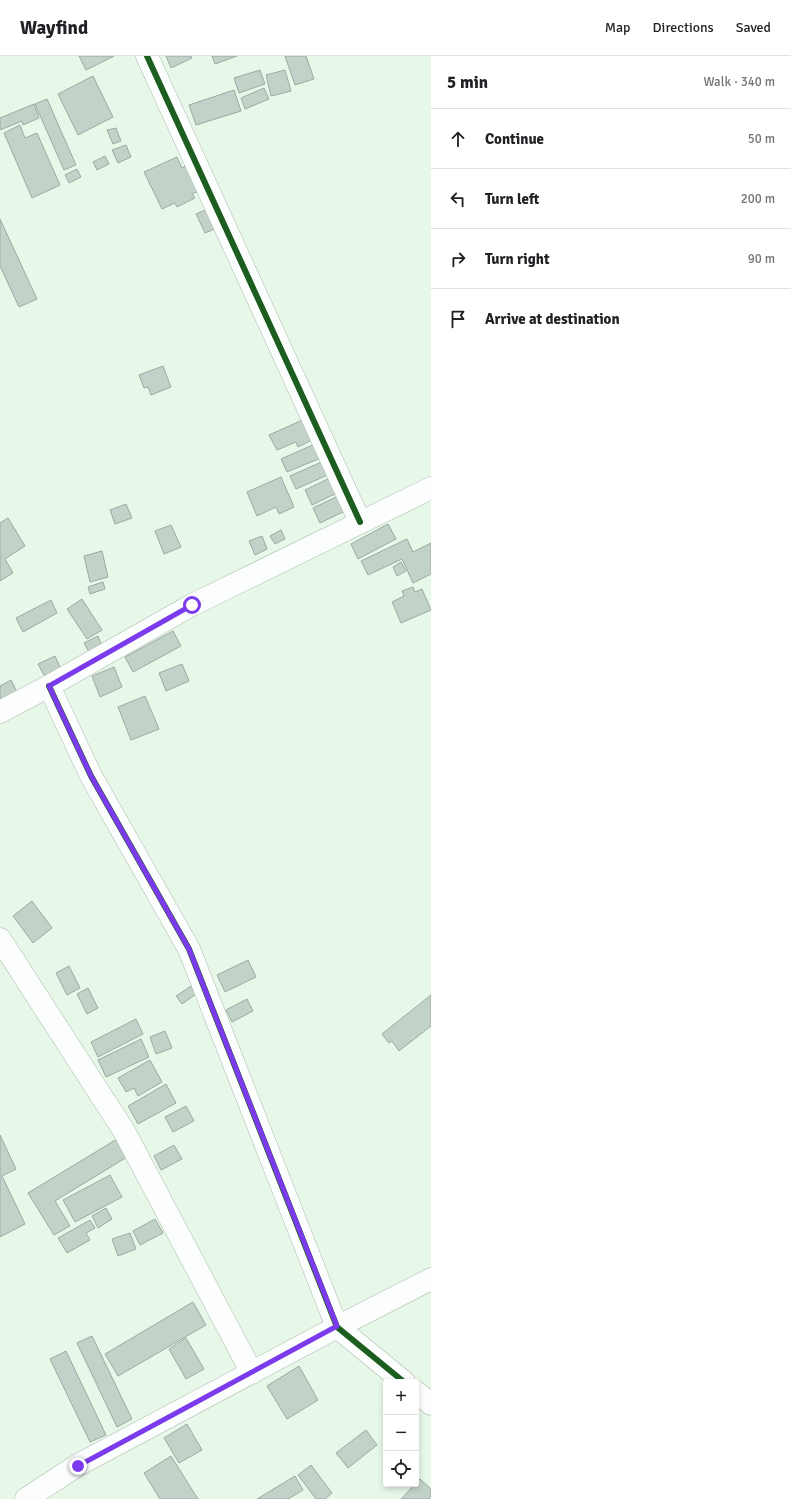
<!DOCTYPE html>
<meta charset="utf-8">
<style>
body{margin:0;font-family:Signika,sans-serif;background:#f2f2f2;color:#202124}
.controls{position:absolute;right:12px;bottom:12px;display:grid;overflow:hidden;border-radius:4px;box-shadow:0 2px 6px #0003}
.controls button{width:36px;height:36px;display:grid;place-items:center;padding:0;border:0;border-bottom:1px solid #e0e0e0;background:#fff;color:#202124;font:20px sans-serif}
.stop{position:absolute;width:12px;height:12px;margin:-9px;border:3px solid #7c3aed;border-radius:50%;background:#fff}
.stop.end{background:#7c3aed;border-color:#fff;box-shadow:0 1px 4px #0008}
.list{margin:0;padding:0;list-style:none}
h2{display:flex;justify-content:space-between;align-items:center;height:52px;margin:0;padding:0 16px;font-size:17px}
h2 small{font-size:13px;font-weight:400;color:#757577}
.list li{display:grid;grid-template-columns:26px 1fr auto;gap:12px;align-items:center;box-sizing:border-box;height:60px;padding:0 16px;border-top:1px solid #e0e0e0}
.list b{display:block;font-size:15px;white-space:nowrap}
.list em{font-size:13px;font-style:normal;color:#757577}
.icon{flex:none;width:22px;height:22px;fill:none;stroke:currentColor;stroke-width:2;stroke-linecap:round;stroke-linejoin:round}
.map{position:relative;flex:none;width:431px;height:1443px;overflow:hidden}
header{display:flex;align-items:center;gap:24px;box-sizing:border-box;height:56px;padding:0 20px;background:#fff;border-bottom:1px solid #e0e0e0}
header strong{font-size:19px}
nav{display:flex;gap:22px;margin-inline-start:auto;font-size:14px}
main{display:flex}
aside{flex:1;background:#fff}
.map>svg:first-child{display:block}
</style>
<header>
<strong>Wayfind</strong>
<nav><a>Map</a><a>Directions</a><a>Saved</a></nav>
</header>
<main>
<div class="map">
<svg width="431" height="1443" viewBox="0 0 431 1443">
<rect width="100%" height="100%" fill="#e7f8e9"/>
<!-- building -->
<path fill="#c3d2c9" stroke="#9caaa1" d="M79,0h35l-28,14z
M166,0h25l1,2 -21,10z
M212,0h25l-22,8z
M285,0h21l8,23 -19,6z
M260,14l5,14 -26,9 -5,-15z
M285,14l6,21 -20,5 -5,-21z
M93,20l20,41 -35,18 -20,-41z
M264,32l5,11 -24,10 -4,-11z
M234,34l7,21 -45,14 -7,-20z
M47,43l29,66 -12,5 -29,-66z
M34,48l5,14 -16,7 -1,-4 -22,9v-12z
M20,69l5,13 12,-5 23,52 -28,13 -28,-65z
M116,72l5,13 -8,3 -6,-14z
M126,89l5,12 -13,6 -6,-13z
M105,100l4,8 -12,6 -4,-8z
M177,101l5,11 7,-4 12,26 -9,4 3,4 -18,9 -2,-4 -13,6 -18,-37z
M77,113l4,8 -12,6 -4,-8z
M210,152l9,19 -14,6 -9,-19z
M0,163l37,80 -18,8 -19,-41z
M163,310l8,21 -20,8 -3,-8 -4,1 -5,-13z
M307,362l5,22 -14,7 -2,-5 -19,8 -8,-15z
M317,387l6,14 -36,15 -6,-13z
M326,404l6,13 -36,16 -6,-13z
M281,421l13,30 -15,7 -3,-7 -19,9 -10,-24z
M330,422l7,15 -25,12 -7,-15z
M338,440l7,15 -25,12 -7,-15z
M126,448l6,14 -17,6 -5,-14z
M8,462l17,28 -20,13 8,14 -13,8v-58z
M388,468l8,15 -38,20 -7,-15z
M171,469l10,22 -17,7 -9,-23z
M281,474l4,9 -10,5 -5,-8z
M262,480l5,13 -12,6 -6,-14z
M407,483l6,13 18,-9v31l-18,9 -11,-24 -34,16 -7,-14z
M102,495l6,26 -18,5 -6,-26z
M401,506l5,9 -9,5 -4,-9z
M103,526l2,7 -15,5 -2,-7z
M413,531l2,5 7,-3 9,21 -30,13 -9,-21 12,-6 -2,-5z
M82,543l20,31 -15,9 -20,-30z
M51,544l6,13 -34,19 -7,-14z
M173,575l8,15 -48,26 -8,-15z
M98,580l4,10 -13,6 -5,-9z
M55,600l6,13 -16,8 -7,-13z
M182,608l7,17 -23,10 -7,-18z
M114,611l8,20 -22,10 -8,-21z
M11,624l6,12 -17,8v-14z
M145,640l14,33 -28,11 -13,-33z
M32,845l20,27 -19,15 -20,-27z
M248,904l8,17 -31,15 -8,-17z
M69,910l11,22 -13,7 -11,-22z
M191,930l5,8 -14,10 -6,-8z
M88,932l10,20 -11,6 -10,-20z
M431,939v31l-32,25 -7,-10 -3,2 -7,-9z
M247,943l6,12 -21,11 -6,-12z
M136,963l7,15 -45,23 -7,-15z
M165,975l7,17 -16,6 -6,-17z
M141,983l8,18 -43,20 -8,-17z
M150,1004l12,22 -24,14 -4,-8 -8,4 -8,-14z
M166,1028l10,19 -38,21 -10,-18z
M186,1050l8,15 -21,11 -8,-15z
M0,1079l16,34 -14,7 23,48 -25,13z
M117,1083l10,18 -72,44 15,25 -16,9 -26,-42z
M174,1089l8,14 -21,11 -7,-14z
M110,1119l12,22 -47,25 -12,-22z
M106,1152l6,11 -14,9 -6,-12z
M155,1163l8,14 -23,12 -7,-14z
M90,1164l5,8 -9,5 4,7 -23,13 -9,-15z
M130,1177l6,16 -18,7 -6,-17z
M193,1246l13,23 -88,51 -13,-22z
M92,1280l40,83 -15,8 -40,-84z
M186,1282l18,31 -18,10 -17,-30z
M66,1295l40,84 -16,7 -40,-83z
M299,1310l19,34 -31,19 -20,-33z
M187,1368l15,26 -23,13 -15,-25z
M366,1374l11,15 -29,23 -12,-15z
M171,1400l27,43h-38l-16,-26z
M311,1409l21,28 -7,6h-9l-18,-24z
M295,1420l8,14 -15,9h-31z
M420,1423l11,10v7l-2,3h-28z"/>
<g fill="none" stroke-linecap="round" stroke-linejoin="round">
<defs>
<path id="minor" d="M147,0l213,466
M49,630l42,90 98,173 148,378 67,55
M0,656l49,-26 143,-81 239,-117
M0,883l124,192 128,242
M416,1336l15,12
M26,1443l52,-34 259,-138 94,-48"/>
</defs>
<!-- minor casing -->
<use href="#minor" stroke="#adbaaf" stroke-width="23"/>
<!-- minor -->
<use href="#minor" stroke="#fbfefc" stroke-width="22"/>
<defs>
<path id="cycleway" d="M147,0l213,466
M49,630l42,90 98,173 148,378 67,55"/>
</defs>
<!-- cycleway casing -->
<use href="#cycleway" stroke="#fff" stroke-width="8"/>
<!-- cycleway -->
<use href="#cycleway" stroke="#1b5e20" stroke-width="6"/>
</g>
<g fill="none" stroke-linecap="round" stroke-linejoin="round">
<!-- route -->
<path stroke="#7c3aed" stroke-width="5" d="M78,1410l259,-140 -148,-377 -98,-173 -42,-90 143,-81"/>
</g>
</svg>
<div class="controls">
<button>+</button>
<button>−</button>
<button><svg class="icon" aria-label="locate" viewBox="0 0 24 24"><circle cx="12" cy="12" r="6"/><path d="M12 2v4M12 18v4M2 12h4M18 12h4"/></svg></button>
</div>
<div class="stop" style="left:192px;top:549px"></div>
<div class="stop end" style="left:78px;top:1410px"></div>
</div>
<aside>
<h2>5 min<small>Walk · 340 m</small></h2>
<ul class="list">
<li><svg class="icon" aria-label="ahead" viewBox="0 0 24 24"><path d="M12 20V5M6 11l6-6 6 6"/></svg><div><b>Continue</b></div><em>50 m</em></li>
<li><svg class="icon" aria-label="left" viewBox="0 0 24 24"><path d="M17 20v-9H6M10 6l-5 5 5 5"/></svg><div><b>Turn left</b></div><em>200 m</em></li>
<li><svg class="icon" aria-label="right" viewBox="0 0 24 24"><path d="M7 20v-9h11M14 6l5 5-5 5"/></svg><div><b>Turn right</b></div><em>90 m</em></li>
<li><svg class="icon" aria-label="arrive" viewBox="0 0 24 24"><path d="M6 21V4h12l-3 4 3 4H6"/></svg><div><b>Arrive at destination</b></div></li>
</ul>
</aside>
</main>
